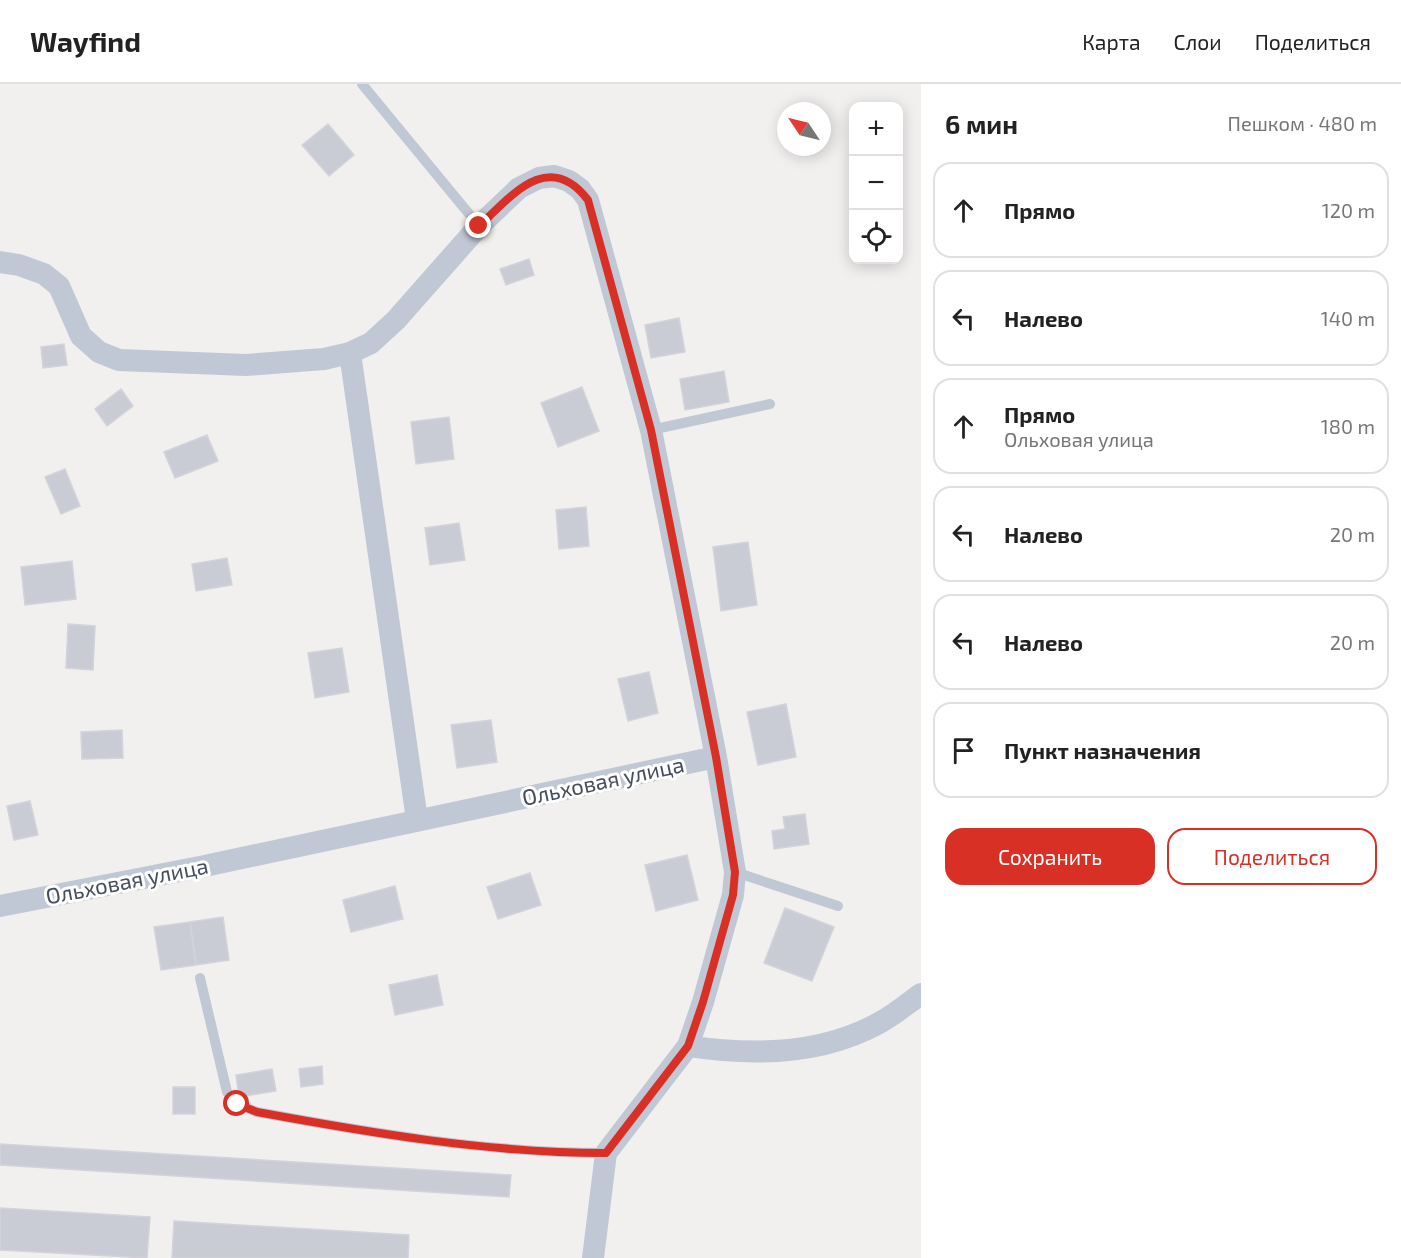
<!DOCTYPE html>
<html lang="ru">
<meta charset="utf-8">
<style>
body{margin:0;font-family:"Exo 2",sans-serif;background:#f6f6f6;color:#222}
.controls{position:absolute;right:18px;top:18px;display:grid;overflow:hidden;border-radius:12px;box-shadow:0 3px 15px #0003}
.controls button{width:54px;height:54px;display:grid;place-items:center;padding:0;border:0;border-bottom:2px solid #e0e0e0;background:#fff;color:#222;font:30px sans-serif}
.compass{position:absolute;left:777px;top:18px;width:54px;height:54px;border-radius:50%;background:#fff;box-shadow:0 3px 15px #0003;rotate:305deg}
.stop{position:absolute;width:18px;height:18px;margin:-14px;border:4px solid #d93025;border-radius:50%;background:#fff}
.stop.end{background:#d93025;border-color:#fff;box-shadow:0 2px 6px #0008}
.list{margin:0;padding:0;list-style:none}
h2{display:flex;justify-content:space-between;align-items:center;height:78px;margin:0;padding:0 24px;font-size:26px}
h2 small{font-size:20px;font-weight:400;color:#767676}
.list li{display:grid;grid-template-columns:39px 1fr auto;gap:18px;align-items:center;box-sizing:border-box;height:96px;margin:0 12px 12px;padding:0 12px;border:2px solid #e0e0e0;border-radius:18px}
.list b{display:block;font-size:22px;white-space:nowrap}
.list p{margin:0;font-size:20px;white-space:nowrap;color:#767676}
.list em{font-size:20px;font-style:normal;color:#767676}
.actions{display:flex;gap:12px;padding:18px 24px}
.actions a{flex:1;padding:14px 0;border:2px solid #d93025;border-radius:18px;text-align:center;font-size:21px;color:#d93025}
.actions .main{background:#d93025;color:#fff}
.icon{flex:none;width:33px;height:33px;fill:none;stroke:currentColor;stroke-width:2;stroke-linecap:round;stroke-linejoin:round}
.map{position:relative;flex:none;width:921px;height:1174px;overflow:hidden}
header{display:flex;align-items:center;gap:36px;box-sizing:border-box;height:84px;padding:0 30px;background:#fff;border-bottom:2px solid #e0e0e0}
header strong{font-size:28px}
nav{display:flex;gap:33px;margin-inline-start:auto;font-size:21px}
main{display:flex}
aside{flex:1;background:#fff}
.map>svg:first-child{display:block}
</style>
<header>
<strong>Wayfind</strong>
<nav><a>Карта</a><a>Слои</a><a>Поделиться</a></nav>
</header>
<main>
<div class="map">
<svg width="921" height="1174" viewBox="0 0 921 1174">
<rect width="100%" height="100%" fill="#f2efef"/>
<!-- building -->
<path fill="#caccd5" stroke="#d2d3db" stroke-width="1.5" d="M328,40l26,31 -25,21 -27,-31z
M529,175l5,16 -28,10 -6,-16z
M679,234l6,34 -34,6 -6,-33z
M64,260l3,21 -24,3 -2,-21z
M724,287l5,31 -44,8 -5,-31z
M582,303l17,44 -41,16 -17,-44z
M121,305l12,17 -26,20 -12,-17z
M449,333l5,42 -38,5 -5,-42z
M207,351l11,26 -43,17 -11,-26z
M65,385l15,37 -19,8 -16,-37z
M586,423l3,39 -30,3 -3,-39z
M459,439l6,37 -35,5 -5,-37z
M748,458l9,63 -36,6 -8,-64z
M227,474l5,27 -36,6 -4,-27z
M72,477l4,38 -51,6 -4,-38z
M68,540l27,2 -2,44 -27,-2z
M342,564l7,44 -34,6 -7,-45z
M649,588l9,41 -30,8 -10,-42z
M786,620l10,53 -38,8 -11,-53z
M491,636l6,42 -40,6 -6,-43z
M122,646l1,28 -41,1 -1,-27z
M30,717l8,34 -24,5 -7,-34z
M805,730l4,30 -35,5 -2,-18 13,-2 -2,-12z
M687,771l11,45 -42,11 -11,-46z
M530,789l11,32 -43,14 -11,-32z
M395,802l8,33 -52,13 -8,-32z
M785,824l49,19 -22,54 -48,-18z
M223,833l6,43 -33,5 -6,-43z
M190,838l6,43 -35,5 -7,-43z
M437,891l6,30 -48,10 -6,-30z
M322,982l1,18 -22,3 -2,-18z
M272,985l4,22 -37,6 -3,-22z
M173,1003h22v27h-22z
M0,1060l511,31 -2,22 -509,-32z
M0,1124l150,9 -3,41 -147,-8z
M174,1137l235,14 -1,23h-236z"/>
<g fill="none" stroke-linecap="round" stroke-linejoin="round">
<!-- service -->
<path stroke="#c1c8d5" stroke-width="10" d="M362,0l117,142
M651,346l119,-26
M735,788l103,34
M200,894l27,114 10,12 20,8c114,21 232,41 349,41"/>
<!-- minor -->
<path stroke="#c1c8d5" stroke-width="22" d="M0,178l19,3 25,9 15,12 22,50 18,16 20,8 127,5 78,-6 26,-6 21,-10 25,-23 83,-94 40,-38 20,-10 15,-2 15,5 11,8 8,11 63,230 65,327 -516,110 -200,39
M350,269l67,467
M688,962c64,10 133,9 191,-23 15,-8 28,-19 42,-29
M593,1174l13,-105 82,-107 15,-44 30,-107 2,-23 -19,-115"/>
</g>
<g fill="none" stroke-linecap="round" stroke-linejoin="round">
<!-- route -->
<path stroke="#d93025" stroke-width="8" d="M237,1020l20,8c114,21 232,41 349,41l82,-107 15,-44 30,-107 2,-23 -19,-115 -65,-327 -63,-230c-39,-51 -76,-5 -109,26"/>
</g>
<g text-anchor="middle" stroke-width="6" stroke-linejoin="round" paint-order="stroke">
<!-- street labels -->
<g font-size="22" fill="#464d5e" stroke="#fff">
<text transform="translate(603 697) rotate(-12)" y="8">Ольховая улица</text>
<text transform="translate(127 797) rotate(-11)" y="8">Ольховая улица</text>
</g>
</g>
</svg>
<div class="controls">
<button>+</button>
<button>−</button>
<button><svg class="icon" aria-label="locate" viewBox="0 0 24 24"><circle cx="12" cy="12" r="6"/><path d="M12 2v4M12 18v4M2 12h4M18 12h4"/></svg></button>
</div>
<svg class="compass" viewBox="-18 -18 36 36"><path d="M0-13l5 13h-10z" fill="#e53935"/><path d="M0 13l5-13h-10z" fill="#767676"/></svg>
<div class="stop" style="left:237px;top:1020px"></div>
<div class="stop end" style="left:479px;top:142px"></div>
</div>
<aside>
<h2>6 мин<small>Пешком · 480 m</small></h2>
<ul class="list">
<li><svg class="icon" aria-label="ahead" viewBox="0 0 24 24"><path d="M12 20V5M6 11l6-6 6 6"/></svg><div><b>Прямо</b></div><em>120 m</em></li>
<li><svg class="icon" aria-label="left" viewBox="0 0 24 24"><path d="M17 20v-9H6M10 6l-5 5 5 5"/></svg><div><b>Налево</b></div><em>140 m</em></li>
<li><svg class="icon" aria-label="ahead" viewBox="0 0 24 24"><path d="M12 20V5M6 11l6-6 6 6"/></svg><div><b>Прямо</b><p>Ольховая улица</p></div><em>180 m</em></li>
<li><svg class="icon" aria-label="left" viewBox="0 0 24 24"><path d="M17 20v-9H6M10 6l-5 5 5 5"/></svg><div><b>Налево</b></div><em>20 m</em></li>
<li><svg class="icon" aria-label="left" viewBox="0 0 24 24"><path d="M17 20v-9H6M10 6l-5 5 5 5"/></svg><div><b>Налево</b></div><em>20 m</em></li>
<li><svg class="icon" aria-label="arrive" viewBox="0 0 24 24"><path d="M6 21V4h12l-3 4 3 4H6"/></svg><div><b>Пункт назначения</b></div></li>
</ul>
<div class="actions"><a class="main">Сохранить</a><a>Поделиться</a></div>
</aside>
</main>
